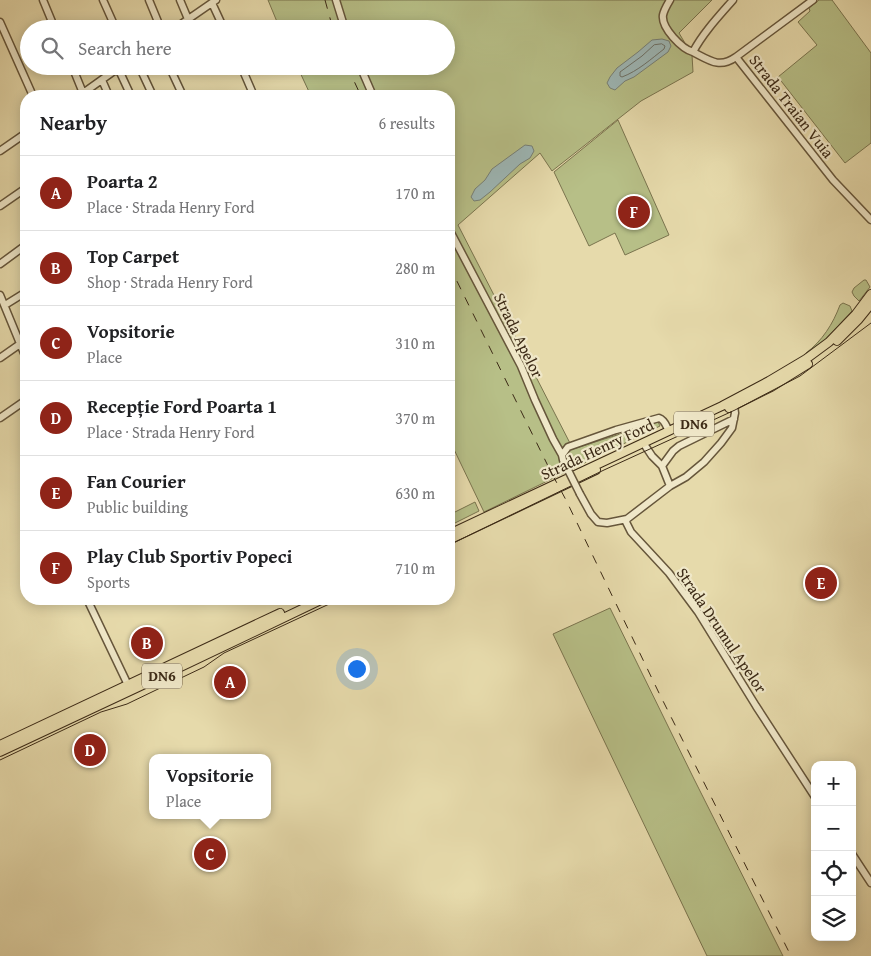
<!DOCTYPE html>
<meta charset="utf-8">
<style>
body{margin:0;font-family:"Gentium Book Plus",serif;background:#f2f2f2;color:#202124}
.controls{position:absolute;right:15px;bottom:15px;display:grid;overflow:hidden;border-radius:10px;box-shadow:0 2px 12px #0003}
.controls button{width:45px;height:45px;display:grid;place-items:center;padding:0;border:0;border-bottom:1px solid #e0e0e0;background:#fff;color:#202124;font:25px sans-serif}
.you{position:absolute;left:356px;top:668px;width:18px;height:18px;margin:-12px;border:4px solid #fff;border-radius:50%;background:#1a73e8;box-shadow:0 0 0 8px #1a73e833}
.badge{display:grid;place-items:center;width:32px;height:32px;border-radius:50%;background:#8f2418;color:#fff;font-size:16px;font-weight:700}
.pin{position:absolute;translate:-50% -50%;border:2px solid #fff;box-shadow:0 1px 5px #0006}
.popup{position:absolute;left:149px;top:754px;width:122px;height:65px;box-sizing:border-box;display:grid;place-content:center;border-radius:10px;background:#fff;filter:drop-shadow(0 1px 4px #0005);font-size:16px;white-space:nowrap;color:#757577}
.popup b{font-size:19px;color:#202124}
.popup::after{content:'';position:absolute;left:50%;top:100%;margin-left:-10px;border:10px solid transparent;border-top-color:#fff}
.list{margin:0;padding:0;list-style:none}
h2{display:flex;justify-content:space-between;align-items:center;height:65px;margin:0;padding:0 20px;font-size:21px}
h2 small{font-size:16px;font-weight:400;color:#757577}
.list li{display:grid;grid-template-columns:32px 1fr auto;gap:15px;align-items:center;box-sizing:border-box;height:75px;padding:0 20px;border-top:1px solid #e0e0e0}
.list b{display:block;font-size:19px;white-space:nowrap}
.list p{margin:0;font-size:16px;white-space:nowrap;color:#757577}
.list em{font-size:16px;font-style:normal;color:#757577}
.icon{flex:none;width:28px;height:28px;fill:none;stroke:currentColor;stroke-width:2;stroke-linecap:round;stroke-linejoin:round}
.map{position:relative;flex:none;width:871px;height:956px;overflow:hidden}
.search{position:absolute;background:#fff;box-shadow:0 2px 12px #0003;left:20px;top:20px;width:435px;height:55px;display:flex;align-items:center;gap:12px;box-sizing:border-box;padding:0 18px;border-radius:28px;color:#757577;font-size:19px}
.panel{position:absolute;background:#fff;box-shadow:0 2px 12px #0003;left:20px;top:90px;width:435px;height:515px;border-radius:20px}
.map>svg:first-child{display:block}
</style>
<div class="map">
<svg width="871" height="956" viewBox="0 0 871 956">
<rect width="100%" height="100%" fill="#e6daab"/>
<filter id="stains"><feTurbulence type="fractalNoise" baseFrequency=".004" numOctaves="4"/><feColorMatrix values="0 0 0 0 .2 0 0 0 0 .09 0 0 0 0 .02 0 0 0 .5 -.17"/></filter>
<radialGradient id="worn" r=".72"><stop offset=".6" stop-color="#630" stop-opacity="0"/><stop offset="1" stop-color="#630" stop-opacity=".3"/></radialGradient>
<!-- green -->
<path fill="#b7bf87" stroke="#7a744e" d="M268,0h444l-33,33 13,22 1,17 -52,29 -89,70 -12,-18 -82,72 115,224 85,-27 2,4 -176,86 -35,-73v-343h-138l-14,-30h149v-37h-166z
M819,0h13l39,53v90l-26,20 -67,-86 39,-32 -19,-23 12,-11 -1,-3z
M618,120l51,115 -44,20 -10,-22 -26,13 -35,-74z
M864,280h2l4,7 -11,14 -5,-5 -2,-4 2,-4z
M843,303l7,3 2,5 -27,29 -18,15 -1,-2c16,-12 27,-29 34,-48z
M475,502l4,9 -30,15v-11z
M610,608l84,171 89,177h-76l-154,-322z"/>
<!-- water -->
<path fill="#9db7b6" stroke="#767f76" d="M662,39l7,2 2,5 -3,6 -34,25 -9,4 -10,9 -5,-2 -3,-5 3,-6 7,-9 21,-16 14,-12z
M525,145l7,1 2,5 -4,7 -10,6 -30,28 -10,8 -6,1 -3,-4 4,-8 10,-9 7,-11z"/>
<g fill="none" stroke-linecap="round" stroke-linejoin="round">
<!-- shore -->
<path stroke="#6c7066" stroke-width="1" d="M662,44l3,2 -1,3c-13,10 -26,22 -42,28l-2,-1v-4l22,-16 12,-11z"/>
<defs>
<path id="minor" d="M43,0l12,29
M103,0l13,29
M149,0l12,29
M180,0l8,19
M336,0l9,29
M670,0c-3,5 -6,10 -7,15 -2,13 19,34 30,37
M733,0c-14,16 -30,33 -40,52 16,8 26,17 43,5
M813,0l-77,57 97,123 38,40
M212,3l12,26
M0,22l33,74
M174,29l42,-29
M72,66l11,27
M139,66l14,30
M169,66l14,30
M241,66l13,30
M360,66l13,30
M118,68l13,28
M102,80l7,16
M79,96l42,-30
M0,151l26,-18
M0,206l26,-18
M449,229l72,137 14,34 18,39 9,16 1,5 5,10
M0,264l26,-19
M0,295l26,63
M5,305l21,-13
M0,358l20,-14
M23,402l3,8
M0,418l26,-18
M646,447l6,9 10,10 8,20
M562,455l6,-8 48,-17 43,-12c6,2 7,8 10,13
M662,466l11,-15 6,-5 55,-27
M580,494l11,20 7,8 9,1 20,-4 43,-33 16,-9 18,-15 17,-19 11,-15 3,-15 -1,-7
M627,519l-1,3 5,10 38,41 29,39 58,94 59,91
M87,599l41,86
M852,854l19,29"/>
<path id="major" d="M837,341l21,-21 13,-16
M729,408l42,-21 37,-23
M449,534l273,-128 47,-25 37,-22 23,-17 27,-28 15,-20
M449,540l147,-70
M0,745l280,-132
M0,752l145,-68 178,-85"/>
</defs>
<!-- minor casing -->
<use href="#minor" stroke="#66563b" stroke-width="9"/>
<!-- major casing -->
<use href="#major" stroke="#3c2a16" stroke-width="10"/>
<!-- minor -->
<use href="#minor" stroke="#efe7c8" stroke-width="6"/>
<!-- major -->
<use href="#major" stroke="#e6daab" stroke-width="8"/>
<!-- tram -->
<path stroke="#3c2a16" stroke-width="1" d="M449,545l155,-75 131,-60 65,-34 71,-53
M0,760l101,-48 26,-8 56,-27 21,-10 20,-14 116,-54"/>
<!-- rail -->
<path stroke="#3c2a16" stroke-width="1" stroke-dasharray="9 9" stroke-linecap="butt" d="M325,0l8,29
M347,66l14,30
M449,265l102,207 15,28 93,193 132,263"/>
<defs>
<path id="minor-bridge" d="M568,470l12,24"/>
</defs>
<!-- minor-bridge casing -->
<use href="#minor-bridge" stroke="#66563b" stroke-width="9" stroke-linecap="butt"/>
<!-- minor-bridge -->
<use href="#minor-bridge" stroke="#efe7c8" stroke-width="6"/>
</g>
<g text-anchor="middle" stroke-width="4.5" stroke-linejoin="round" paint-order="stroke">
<!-- shield labels -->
<g fill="#efe7c8" stroke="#72634b" stroke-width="1">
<rect x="674" y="411.5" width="40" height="25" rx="4"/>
<rect x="142" y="663.5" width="40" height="25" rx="4"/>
</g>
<g font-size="15" font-weight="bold" fill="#3c2a16">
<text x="694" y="429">DN6</text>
<text x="162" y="681">DN6</text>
</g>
<!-- street labels -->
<g font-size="16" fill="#3c2a16" stroke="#efe7c8">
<text transform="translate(792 106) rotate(52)" y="6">Strada Traian Vuia</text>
<text transform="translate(519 335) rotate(64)" y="6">Strada Apelor</text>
<text transform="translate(597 449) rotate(-25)" y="6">Strada Henry Ford</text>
<text transform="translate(722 630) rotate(56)" y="6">Strada Drumul Apelor</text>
</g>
</g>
<rect width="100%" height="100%" filter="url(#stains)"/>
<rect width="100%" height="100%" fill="url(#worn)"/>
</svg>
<div class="controls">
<button>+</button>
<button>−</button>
<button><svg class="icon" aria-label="locate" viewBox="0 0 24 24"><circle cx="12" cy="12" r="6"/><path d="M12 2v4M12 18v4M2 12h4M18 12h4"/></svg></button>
<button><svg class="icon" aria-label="layers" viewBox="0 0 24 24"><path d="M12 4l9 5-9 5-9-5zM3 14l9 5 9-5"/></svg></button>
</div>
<div class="you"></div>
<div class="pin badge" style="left:230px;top:682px">A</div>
<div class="pin badge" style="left:147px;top:643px">B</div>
<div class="pin badge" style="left:210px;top:854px">C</div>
<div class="popup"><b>Vopsitorie</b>Place</div>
<div class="pin badge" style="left:90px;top:750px">D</div>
<div class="pin badge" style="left:821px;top:583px">E</div>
<div class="pin badge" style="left:634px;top:212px">F</div>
<div class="search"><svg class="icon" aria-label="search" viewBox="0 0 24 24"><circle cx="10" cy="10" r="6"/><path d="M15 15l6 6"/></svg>Search here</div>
<section class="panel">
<h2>Nearby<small>6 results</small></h2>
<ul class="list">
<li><span class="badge">A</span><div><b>Poarta 2</b><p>Place · Strada Henry Ford</p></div><em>170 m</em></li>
<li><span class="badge">B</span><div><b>Top Carpet</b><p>Shop · Strada Henry Ford</p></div><em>280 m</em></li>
<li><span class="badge">C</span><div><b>Vopsitorie</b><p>Place</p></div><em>310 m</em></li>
<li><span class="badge">D</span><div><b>Recepție Ford Poarta 1</b><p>Place · Strada Henry Ford</p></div><em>370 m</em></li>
<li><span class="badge">E</span><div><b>Fan Courier</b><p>Public building</p></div><em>630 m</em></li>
<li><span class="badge">F</span><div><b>Play Club Sportiv Popeci</b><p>Sports</p></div><em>710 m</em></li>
</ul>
</section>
</div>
